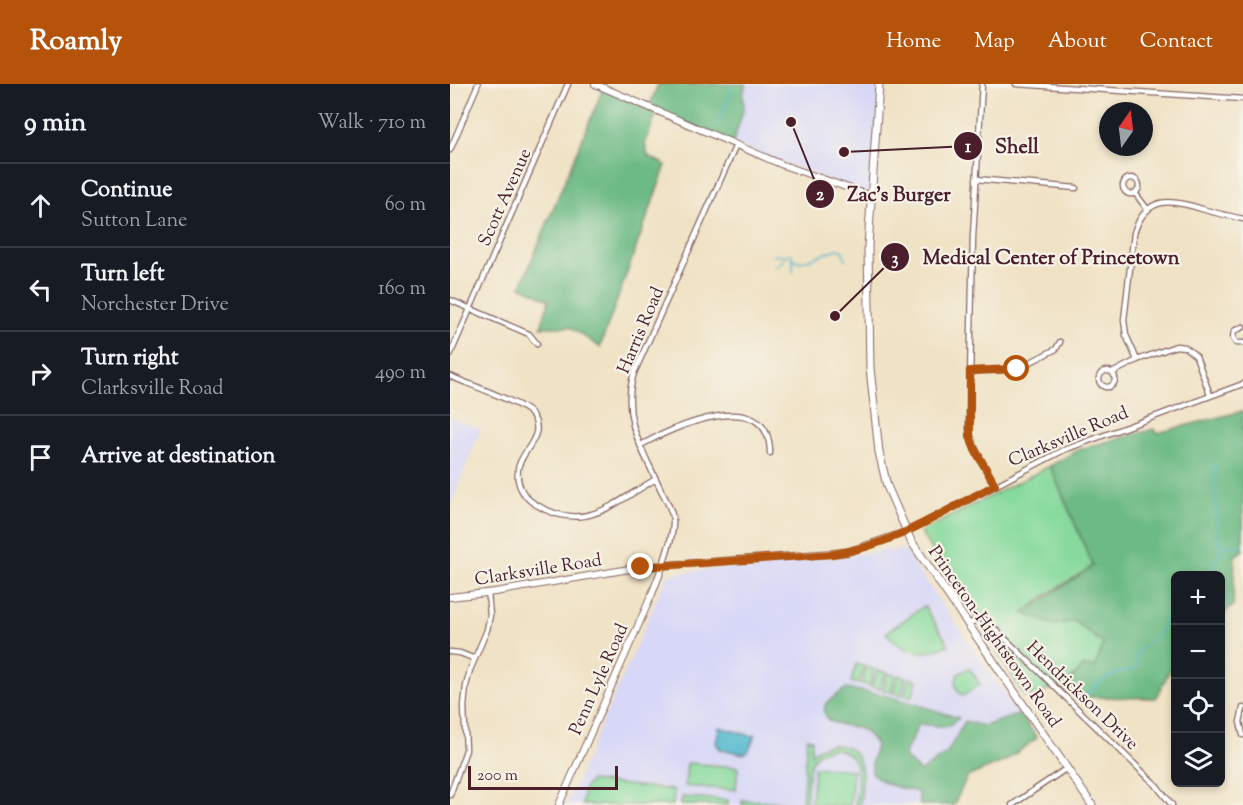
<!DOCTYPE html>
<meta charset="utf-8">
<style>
body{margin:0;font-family:"Sorts Mill Goudy",serif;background:#20242c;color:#f1f3f6}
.controls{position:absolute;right:18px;bottom:18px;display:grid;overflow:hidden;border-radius:9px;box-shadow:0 3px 9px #0003}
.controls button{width:54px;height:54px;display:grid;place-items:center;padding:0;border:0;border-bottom:2px solid #363941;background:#171b24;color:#f1f3f6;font:30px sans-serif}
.compass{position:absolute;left:649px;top:18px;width:54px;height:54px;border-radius:50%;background:#171b24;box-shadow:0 3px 9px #0003;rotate:14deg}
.scale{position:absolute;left:18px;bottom:15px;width:150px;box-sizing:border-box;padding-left:6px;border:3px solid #4a1f2b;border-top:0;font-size:16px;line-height:21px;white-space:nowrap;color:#4a1f2b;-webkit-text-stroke:4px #f7f3e8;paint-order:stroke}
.stop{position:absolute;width:18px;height:18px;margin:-14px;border:4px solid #b45309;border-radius:50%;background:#fff}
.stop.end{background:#b45309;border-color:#fff;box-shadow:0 2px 6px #0008}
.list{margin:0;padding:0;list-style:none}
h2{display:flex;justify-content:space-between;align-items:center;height:78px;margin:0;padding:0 24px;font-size:26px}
h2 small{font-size:20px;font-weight:400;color:#9ea1a6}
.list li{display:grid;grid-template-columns:39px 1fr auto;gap:18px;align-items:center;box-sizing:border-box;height:84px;padding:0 24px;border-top:2px solid #363941}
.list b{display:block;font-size:22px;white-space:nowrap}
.list p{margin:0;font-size:20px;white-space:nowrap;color:#9ea1a6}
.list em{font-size:20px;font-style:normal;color:#9ea1a6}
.icon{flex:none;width:33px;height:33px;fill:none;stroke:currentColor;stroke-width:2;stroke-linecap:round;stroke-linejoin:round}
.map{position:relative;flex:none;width:793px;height:721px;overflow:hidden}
header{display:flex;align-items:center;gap:36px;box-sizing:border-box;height:84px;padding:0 30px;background:#b45309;color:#fff}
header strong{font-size:28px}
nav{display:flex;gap:33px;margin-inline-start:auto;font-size:21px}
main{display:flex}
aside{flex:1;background:#171b24}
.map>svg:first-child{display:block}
</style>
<header>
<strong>Roamly</strong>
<nav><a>Home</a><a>Map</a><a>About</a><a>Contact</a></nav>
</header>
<main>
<aside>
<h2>9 min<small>Walk · 710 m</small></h2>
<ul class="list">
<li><svg class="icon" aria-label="ahead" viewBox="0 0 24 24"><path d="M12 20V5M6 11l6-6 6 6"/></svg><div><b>Continue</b><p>Sutton Lane</p></div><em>60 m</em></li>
<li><svg class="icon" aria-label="left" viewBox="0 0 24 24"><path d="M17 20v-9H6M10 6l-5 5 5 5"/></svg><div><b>Turn left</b><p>Norchester Drive</p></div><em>160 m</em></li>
<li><svg class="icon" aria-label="right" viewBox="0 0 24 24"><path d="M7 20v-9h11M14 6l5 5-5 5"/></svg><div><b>Turn right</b><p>Clarksville Road</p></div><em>490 m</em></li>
<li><svg class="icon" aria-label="arrive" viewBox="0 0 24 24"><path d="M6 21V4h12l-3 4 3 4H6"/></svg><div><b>Arrive at destination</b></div></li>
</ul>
</aside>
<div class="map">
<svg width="793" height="721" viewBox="0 0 793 721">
<rect width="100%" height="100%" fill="#f7f3e8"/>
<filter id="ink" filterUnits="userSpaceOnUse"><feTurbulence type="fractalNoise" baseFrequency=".0167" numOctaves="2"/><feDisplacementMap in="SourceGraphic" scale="12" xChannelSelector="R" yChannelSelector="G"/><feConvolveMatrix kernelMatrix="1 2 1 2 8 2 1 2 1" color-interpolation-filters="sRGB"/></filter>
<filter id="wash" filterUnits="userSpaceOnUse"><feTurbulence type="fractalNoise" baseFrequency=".008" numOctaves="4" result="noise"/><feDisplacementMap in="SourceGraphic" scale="24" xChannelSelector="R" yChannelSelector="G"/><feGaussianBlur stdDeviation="1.35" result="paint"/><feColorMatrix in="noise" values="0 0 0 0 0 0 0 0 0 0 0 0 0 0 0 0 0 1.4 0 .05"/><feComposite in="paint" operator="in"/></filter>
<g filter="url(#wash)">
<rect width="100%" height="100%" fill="#f0e2c5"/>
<!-- built -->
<path fill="#d7d7f8" d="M296,0h133l-8,112 -138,-53 11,-35 -1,-14z
M0,334l31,11 -31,77z
M453,465l117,165 -34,23 -58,68h-362l102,-231z"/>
<!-- green -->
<path fill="#86da9d" stroke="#687c64" stroke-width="1.5" d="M600,382l43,100 -50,31 -19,16 30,12 21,-4 29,24 -9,22 -11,-1 -18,18 -41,13 -105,-165z
M474,522l25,39c-25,12 -45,9 -63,-12z
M406,580l8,2 -5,18 -8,-2z
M416,583l8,2 -4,17 -8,-2z
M517,585h3l10,15 -17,12c-8,-6 -9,-12 -5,-22z
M427,586l8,2 -5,17 -8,-2z
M437,589l8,2 -4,17 -8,-2z
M448,591l8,2 -5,18 -8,-2z
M459,594l8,2 -5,17 -8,-2z
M357,654l5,1 -1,15c17,-15 44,-12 50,12 3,12 0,27 -1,39h-5c1,-12 5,-30 0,-42 -8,-18 -36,-19 -44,0 -5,12 -3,29 -5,42h-4z
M237,679l51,4 -2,23 -51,-4z
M364,683l39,3 -3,35h-39z
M140,697l84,9 -1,15h-91l2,-16z
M232,713l46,3v5h-47z
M292,716l41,2v3h-41z"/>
<!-- forest -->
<path fill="#6cba84" stroke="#5b6c58" stroke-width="1.5" d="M208,0h88l-3,10 1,14 -11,35 -84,-36z
M153,5l47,20 6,5 -11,30 3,12 18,9 -66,182 -30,-20h-29l8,-27 -28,-14z
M793,327v139l-8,6 -2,50 -12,10 -1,-41h-44l-1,85 -19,38 -76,-1 -14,-13 18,-18 11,1 8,-23 -28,-23 -21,4 -31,-12 70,-47 -43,-100 30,-17 74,-20 3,4z
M395,605c38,3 77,17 114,29l-12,9 -28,-3 -15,32 16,16 27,-19 18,-32 19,5 36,-12 17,24 -32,23 -38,16 -13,28h-34l-2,-13c-18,-4 -33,-6 -46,-19v-12l4,-16c-15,-25 -28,-14 -48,-25l-4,-8 2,-9z"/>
<!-- water -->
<path fill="#50b7ce" stroke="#4d6b7c" stroke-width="1.5" d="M269,643l34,9 2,-1 -6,15 -5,4 -24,-5 -4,-6z"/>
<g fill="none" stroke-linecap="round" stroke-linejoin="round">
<!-- stream -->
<path stroke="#50b7ce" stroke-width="1.5" d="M268,40l14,-36 -1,-4
M341,169l2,6v13
M322,171h17
M343,175l8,3 37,-13 4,1 4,9
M326,183l10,-10
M765,379l2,78 10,5 16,-1
M760,491l12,-29
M637,610c13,-12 28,-24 47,-24l3,-3v-15l22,-19 9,-17 8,-6"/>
</g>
</g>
<g filter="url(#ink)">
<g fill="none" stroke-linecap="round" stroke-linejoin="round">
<defs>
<path id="street" d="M532,0l-9,152 -4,192 3,15 23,42
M566,0l227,15
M0,66l28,-66
M673 102a8 8 0 1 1 16 0a8 8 0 1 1-16 0Z
M526,95l100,9
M685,109l13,17
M0,216l79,34 8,10
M793,243l-9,4 -1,7 3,5h7
M0,271l118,-271
M687,276l-11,-25 -2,-15 10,-87c12,-38 37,-34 68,-24 13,4 27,7 41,10
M520,287l47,-2 39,-20 4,-7
M649 295a8 8 0 1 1 16 0a8 8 0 1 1-16 0Z
M662,289l25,-13 39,-14 9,1 11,9 14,39
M0,292c17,8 74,27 82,39 15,21 -11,35 -14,54 -2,15 5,28 17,35 50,31 80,-2 121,-25
M191,361c30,-17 129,-62 129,8
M456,448l158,-82 179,-66
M213,481c4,-15 11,-30 10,-45 -1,-11 -7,-20 -12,-30 -18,-40 -41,-72 -27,-117l102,-228
M518,540l14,-6 7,5 167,162 16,20
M0,568l10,1 15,6
M793,624l-3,14 3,13
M0,711l16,-45 -2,-43 2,-21 4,-16 17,-40 3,-15 -2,-22
M562,721l55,-37"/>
<path id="secondary" d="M145,0l188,81 88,31
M0,513l45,-5 146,-25 206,-15 59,-20
M109,721l93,-211 11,-29"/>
<path id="primary" d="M429,0l-11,162 2,122 9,84 8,34 24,55 181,264"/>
</defs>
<!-- street casing -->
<use href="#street" stroke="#846361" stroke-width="7"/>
<!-- secondary casing -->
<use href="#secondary" stroke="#846361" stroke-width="8"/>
<!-- primary casing -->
<use href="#primary" stroke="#846361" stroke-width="9"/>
<!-- street -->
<use href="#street" stroke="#fff" stroke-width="4.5"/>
<!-- secondary -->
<use href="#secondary" stroke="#fff" stroke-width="6"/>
<!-- primary -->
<use href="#primary" stroke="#fff" stroke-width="7"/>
</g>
</g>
<g fill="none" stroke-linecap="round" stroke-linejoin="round" filter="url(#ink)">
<!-- route -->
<path stroke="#b45309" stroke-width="8" d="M191,483l192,-13c59,-8 110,-42 162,-69l-20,-35 -5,-14v-65l47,-2"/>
</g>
<g text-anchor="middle" stroke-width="4.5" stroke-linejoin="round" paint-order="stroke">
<!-- street labels -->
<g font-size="18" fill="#4a1f2b" stroke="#f7f3e8">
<text transform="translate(54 113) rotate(-66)" y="6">Scott Avenue</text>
<text transform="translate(190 246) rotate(-67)" y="6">Harris Road</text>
<text transform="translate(618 352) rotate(-23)" y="6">Clarksville Road</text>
<text transform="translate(88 485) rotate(-9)" y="6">Clarksville Road</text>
<text transform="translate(545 552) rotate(55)" y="6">Princeton-Hightstown Road</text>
<text transform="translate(148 595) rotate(-66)" y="6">Penn Lyle Road</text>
<text transform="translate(633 611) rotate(44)" y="6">Hendrickson Drive</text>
</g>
</g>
<!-- callouts -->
<path fill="none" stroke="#4a1f2b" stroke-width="2" d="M394 68L518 62M341 38L370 110M385 232L445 173"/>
<g fill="#4a1f2b" stroke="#f7f3e8" stroke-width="2">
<circle cx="394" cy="68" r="6"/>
<circle cx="341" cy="38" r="6"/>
<circle cx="385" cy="232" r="6"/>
<circle cx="518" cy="62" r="15"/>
<circle cx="370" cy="110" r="15"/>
<circle cx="445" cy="173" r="15"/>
</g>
<g font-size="18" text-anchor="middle" font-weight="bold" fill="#fff">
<text x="518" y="68">1</text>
<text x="370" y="116">2</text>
<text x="445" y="180">3</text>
</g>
<g font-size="20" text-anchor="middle" font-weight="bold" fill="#4a1f2b" stroke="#f7f3e8" stroke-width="4.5" stroke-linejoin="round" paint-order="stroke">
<text x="567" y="69">Shell</text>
<text x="449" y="117">Zac's Burger</text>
<text x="601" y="180">Medical Center of Princetown</text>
</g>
</svg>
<div class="controls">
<button>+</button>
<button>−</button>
<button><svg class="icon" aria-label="locate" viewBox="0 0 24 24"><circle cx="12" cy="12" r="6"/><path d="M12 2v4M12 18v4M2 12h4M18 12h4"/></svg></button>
<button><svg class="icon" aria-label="layers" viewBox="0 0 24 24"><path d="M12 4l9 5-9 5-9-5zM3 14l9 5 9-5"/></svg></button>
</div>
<svg class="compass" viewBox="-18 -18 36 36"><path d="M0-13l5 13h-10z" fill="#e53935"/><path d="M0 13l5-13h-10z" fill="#9ea1a6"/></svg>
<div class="scale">200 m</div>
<div class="stop" style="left:567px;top:285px"></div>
<div class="stop end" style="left:191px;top:483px"></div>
</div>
</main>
